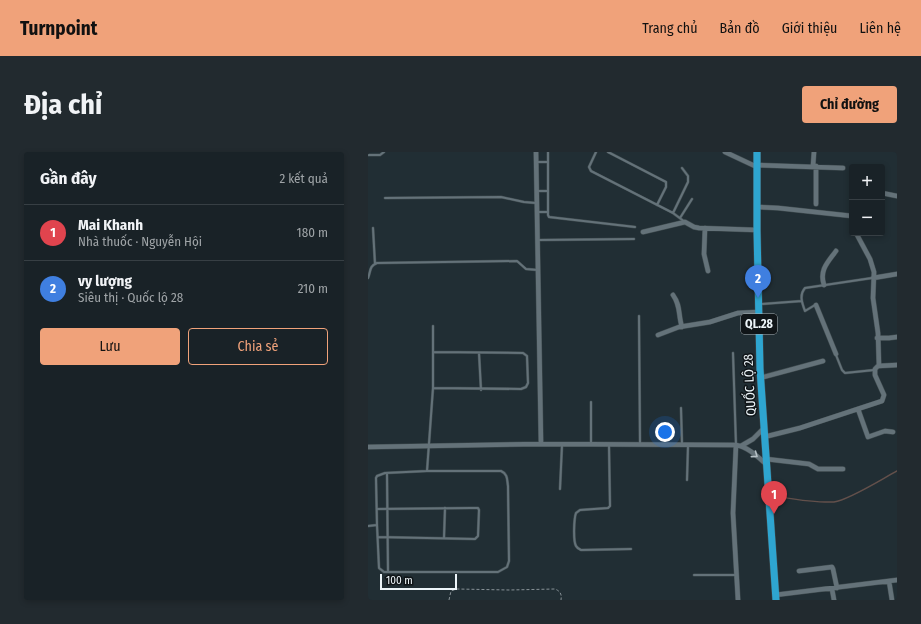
<!DOCTYPE html>
<html lang="vi">
<meta charset="utf-8">
<style>
body{margin:0;font-family:"Fira Sans Condensed",sans-serif;background:#222a2f;color:#f1f3f6}
.controls{position:absolute;right:12px;top:12px;display:grid;overflow:hidden;border-radius:4px;box-shadow:0 2px 6px #0003}
.controls button{width:36px;height:36px;display:grid;place-items:center;padding:0;border:0;border-bottom:1px solid #373f44;background:#192227;color:#f1f3f6;font:20px sans-serif}
.scale{position:absolute;left:12px;bottom:10px;width:77px;box-sizing:border-box;padding-left:4px;border:2px solid #edf5f9;border-top:0;font-size:11px;line-height:14px;white-space:nowrap;color:#edf5f9;-webkit-text-stroke:3px #101518;paint-order:stroke}
.you{position:absolute;left:297px;top:280px;width:14px;height:14px;margin:-10px;border:3px solid #fff;border-radius:50%;background:#1a73e8;box-shadow:0 0 0 6px #1a73e833}
.badge{display:grid;place-items:center;width:26px;height:26px;border-radius:50%;background:#f0a27a;color:#fff;font-size:13px;font-weight:700}
.pin{position:absolute;translate:-50% -33px;filter:drop-shadow(0 1px 2px #0008)}
.pin::after{content:'';position:absolute;top:21px;width:14px;height:12px;background:inherit;clip-path:polygon(0 0,100% 0,50% 100%)}
.list{margin:0;padding:0;list-style:none}
h2{display:flex;justify-content:space-between;align-items:center;height:52px;margin:0;padding:0 16px;font-size:17px}
h2 small{font-size:13px;font-weight:400;color:#9fa4a7}
.list li{display:grid;grid-template-columns:26px 1fr auto;gap:12px;align-items:center;box-sizing:border-box;height:56px;padding:0 16px;border-top:1px solid #373f44}
.list b{display:block;font-size:15px;white-space:nowrap}
.list p{margin:0;font-size:13px;white-space:nowrap;color:#9fa4a7}
.list em{font-size:13px;font-style:normal;color:#9fa4a7}
.actions{display:flex;gap:8px;padding:12px 16px}
.actions a{flex:1;padding:9px 0;border:1px solid #f0a27a;border-radius:4px;text-align:center;font-size:14px;color:#f0a27a}
.actions .main{background:#f0a27a;color:#111}
.map{position:relative;flex:none;width:529px;height:448px;overflow:hidden;border-radius:4px}
header{display:flex;align-items:center;gap:24px;box-sizing:border-box;height:56px;padding:0 20px;background:#f0a27a;color:#111}
header strong{font-size:19px}
nav{display:flex;gap:22px;margin-inline-start:auto;font-size:14px}
.intro{display:flex;align-items:center;justify-content:space-between;box-sizing:border-box;height:96px;padding:0 24px}
h1{margin:0;font-size:28px}
.button{padding:10px 18px;border-radius:4px;background:#f0a27a;color:#111;font-size:14px;font-weight:700}
main{display:flex;gap:24px;padding:0 24px}
aside{flex:1;background:#192227;border-radius:4px;box-shadow:0 2px 6px #0003}
.map>svg:first-child{display:block}
</style>
<header>
<strong>Turnpoint</strong>
<nav><a>Trang chủ</a><a>Bản đồ</a><a>Giới thiệu</a><a>Liên hệ</a></nav>
</header>
<div class="intro"><h1>Địa chỉ</h1><a class="button">Chỉ đường</a></div>
<main>
<aside>
<h2>Gần đây<small>2 kết quả</small></h2>
<ul class="list">
<li><span class="badge" style="background:#e0444e">1</span><div><b>Mai Khanh</b><p>Nhà thuốc · Nguyễn Hội</p></div><em>180 m</em></li>
<li><span class="badge" style="background:#3f7fe0">2</span><div><b>vy lượng</b><p>Siêu thị · Quốc lộ 28</p></div><em>210 m</em></li>
</ul>
<div class="actions"><a class="main">Lưu</a><a>Chia sẻ</a></div>
</aside>
<div class="map">
<svg width="529" height="448" viewBox="0 0 529 448">
<rect width="100%" height="100%" fill="#212e34"/>
<g fill="none" stroke-linecap="round" stroke-linejoin="round">
<!-- stream -->
<path stroke="#63504b" stroke-width="1.5" d="M405,344c20,3 41,7 61,6 15,-2 48,-23 63,-31"/>
<defs>
<path id="service" d="M180,0v63l1,2 86,10
M228,0l-7,15 2,4 82,42 12,9
M240,0l58,30v5l-9,18
M0,3h12l4,-3
M169,10h11
M169,39h11
M17,46l116,-1 23,5 12,1
M170,60h9
M305,61l15,-31v-6l-6,-8
M312,66l12,-19
M5,76l2,36
M171,88l95,-1
M0,126c3,-7 1,-12 9,-15l140,-2 9,8 12,1
M393,152l41,-3
M447,153l-10,6c-3,-8 -6,-16 0,-23l67,-10
M271,164l1,127
M111,201l2,37
M365,201l3,92
M468,203l6,15 3,3 29,-3
M65,236l88,1 5,-2 2,-4 -1,-27 -4,-3 -90,-1
M223,250v41
M313,256l1,36
M241,293l1,61 -2,2 -28,2 -4,3c-2,5 -3,28 0,33 1,2 3,3 5,4l50,-1
M19,321l1,99
M319,328l1,-34
M192,337l2,-44
M9,357l94,-1h7l1,2 -1,26 -3,3 -97,-2
M9,373l2,43 5,4h114l9,-5 2,-6 -1,-75c-1,-6 0,-12 -7,-15h-74
M0,374l9,-1 -1,-47 1,-2 8,-3 42,-2 6,-83v-62
M76,386l1,-30
M326,423h43"/>
<path id="minor" d="M168,0l5,292
M357,0l32,15
M389,13l86,3
M445,14l1,-14
M514,41l15,3
M448,52v-38
M389,55l21,1 74,8
M337,76l-1,26 4,17
M275,80l42,-10 9,5 5,1 58,2
M488,81l14,26 4,13 -1,26 5,35 1,33
M505,126l24,-4
M456,133c-5,-15 4,-23 12,-34
M305,143c8,11 5,20 9,32
M448,153l20,49
M290,183l21,-8 31,-5 28,-9 20,-1
M509,186h12l8,-1
M392,226l63,-17
M490,257l10,28 17,-6 8,1
M396,285l36,-9 82,-27 2,-6 -9,-20v-6l3,-3 19,-1
M368,293l-3,68 5,87
M373,294l12,-7 11,-11
M0,295l173,-3 195,1c12,2 22,12 30,19
M398,307l43,5 9,5h25
M431,419l33,-4 1,2 4,19
M521,429l3,19
M464,437l2,11
M407,443l122,-15"/>
<path id="trunk" d="M389,0v78l3,139 16,231"/>
</defs>
<!-- service casing -->
<use href="#service" stroke="#404c50" stroke-width="3"/>
<!-- minor casing -->
<use href="#minor" stroke="#404c50" stroke-width="5.5"/>
<!-- trunk casing -->
<use href="#trunk" stroke="#404c50" stroke-width="8"/>
<!-- path -->
<path stroke="#889297" stroke-width="1" stroke-dasharray="3 2" stroke-linecap="butt" d="M81,448l2,-9 6,-2 52,1 46,-1c5,2 7,5 6,11"/>
<!-- service -->
<use href="#service" stroke="#647279" stroke-width="2"/>
<!-- minor -->
<use href="#minor" stroke="#647279" stroke-width="4.5"/>
<!-- trunk -->
<use href="#trunk" stroke="#2ea5d0" stroke-width="7"/>
</g>
<!-- one-way arrows -->
<defs><path id="oneway-chevron" d="M-2-3.5L2.5 0L-2 3.5" fill="none" stroke-width="1.6" stroke-linecap="round" stroke-linejoin="round"/></defs>
<use stroke="#b6c1c6" href="#oneway-chevron" transform="translate(387 303) rotate(36)"/>
<g text-anchor="middle" stroke-width="3" stroke-linejoin="round" paint-order="stroke">
<!-- shield labels -->
<rect fill="#101518" stroke="#abb2b6" stroke-width="1" x="373" y="162" width="36" height="20" rx="3"/>
<g font-size="12" font-weight="bold" fill="#edf5f9">
<text x="391" y="176">QL.28</text>
</g>
<!-- street labels -->
<g font-size="13" fill="#edf5f9" stroke="#101518">
<text transform="translate(381 233) rotate(-93)" y="5">QUỐC LỘ 28</text>
</g>
</g>
</svg>
<div class="controls">
<button>+</button>
<button>−</button>
</div>
<div class="scale">100 m</div>
<div class="you"></div>
<div class="pin badge" style="left:406px;top:362px;background:#e0444e">1</div>
<div class="pin badge" style="left:390px;top:146px;background:#3f7fe0">2</div>
</div>
</main>
